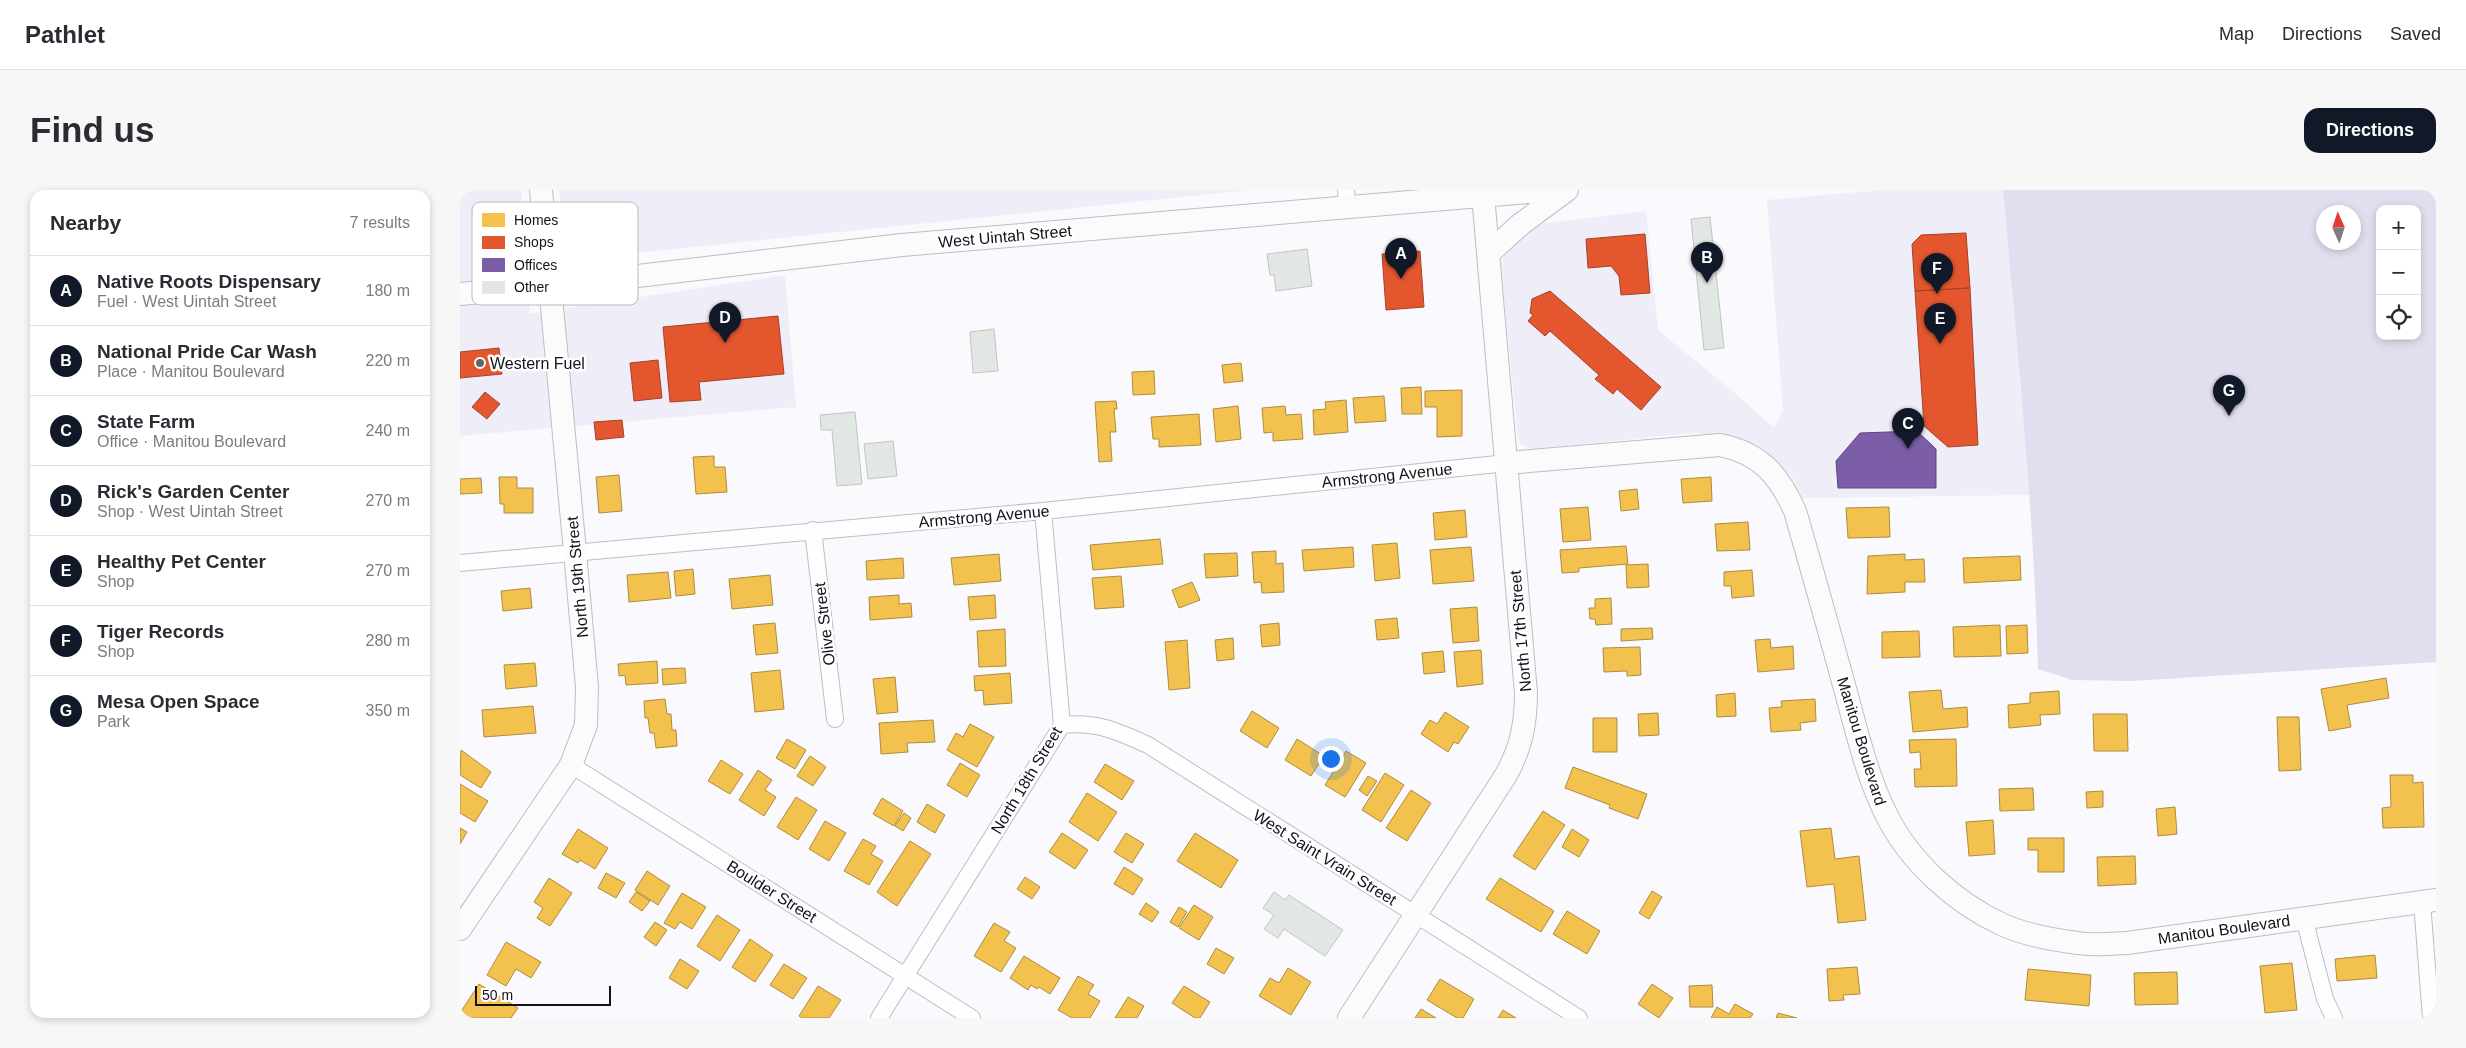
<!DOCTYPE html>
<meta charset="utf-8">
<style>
body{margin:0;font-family:Helvetica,sans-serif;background:#f7f7f7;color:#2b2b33}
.controls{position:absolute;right:15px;top:15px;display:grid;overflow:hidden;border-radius:10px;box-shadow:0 2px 8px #0003}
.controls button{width:45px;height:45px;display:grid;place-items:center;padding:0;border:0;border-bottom:1px solid #e1e1e2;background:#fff;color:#2b2b33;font:25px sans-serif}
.compass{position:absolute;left:1856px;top:15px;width:45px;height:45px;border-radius:50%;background:#fff;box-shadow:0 2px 8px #0003;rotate:357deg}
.scale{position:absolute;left:15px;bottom:12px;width:136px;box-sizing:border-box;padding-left:5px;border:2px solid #13111c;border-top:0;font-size:14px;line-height:18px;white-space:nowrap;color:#13111c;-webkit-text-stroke:4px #fff;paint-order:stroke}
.you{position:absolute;left:870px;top:568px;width:18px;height:18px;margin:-12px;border:4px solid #fff;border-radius:50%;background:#1a73e8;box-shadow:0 0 0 8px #1a73e833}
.badge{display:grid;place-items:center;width:32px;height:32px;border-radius:50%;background:#111827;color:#fff;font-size:16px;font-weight:700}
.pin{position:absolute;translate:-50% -41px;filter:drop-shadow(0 1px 2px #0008)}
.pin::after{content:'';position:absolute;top:26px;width:18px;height:15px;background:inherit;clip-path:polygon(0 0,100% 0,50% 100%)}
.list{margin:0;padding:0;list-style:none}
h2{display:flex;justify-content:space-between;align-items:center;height:65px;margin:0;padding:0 20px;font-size:21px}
h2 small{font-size:16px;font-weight:400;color:#7c7c81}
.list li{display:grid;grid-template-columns:32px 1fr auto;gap:15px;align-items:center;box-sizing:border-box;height:70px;padding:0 20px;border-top:1px solid #e1e1e2}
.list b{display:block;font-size:19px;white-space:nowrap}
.list p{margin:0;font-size:16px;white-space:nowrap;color:#7c7c81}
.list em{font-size:16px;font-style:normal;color:#7c7c81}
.icon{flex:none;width:28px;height:28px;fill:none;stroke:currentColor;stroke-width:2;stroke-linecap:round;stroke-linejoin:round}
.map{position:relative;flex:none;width:1976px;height:828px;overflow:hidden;border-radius:15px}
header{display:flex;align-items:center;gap:30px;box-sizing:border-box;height:70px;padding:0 25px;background:#fff;border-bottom:1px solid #e1e1e2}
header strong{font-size:24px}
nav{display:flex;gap:28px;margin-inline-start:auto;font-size:18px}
.intro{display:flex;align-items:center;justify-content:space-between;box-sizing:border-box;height:120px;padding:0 30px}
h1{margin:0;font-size:35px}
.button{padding:12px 22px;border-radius:15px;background:#111827;color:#fff;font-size:18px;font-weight:700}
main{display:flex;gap:30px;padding:0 30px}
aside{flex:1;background:#fff;border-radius:15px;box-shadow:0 2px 8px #0003}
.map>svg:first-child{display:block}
</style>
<header>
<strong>Pathlet</strong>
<nav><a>Map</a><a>Directions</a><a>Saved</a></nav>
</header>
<div class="intro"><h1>Find us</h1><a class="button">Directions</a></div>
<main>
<aside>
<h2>Nearby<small>7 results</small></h2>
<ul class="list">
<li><span class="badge">A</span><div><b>Native Roots Dispensary</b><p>Fuel · West Uintah Street</p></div><em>180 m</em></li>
<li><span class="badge">B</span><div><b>National Pride Car Wash</b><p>Place · Manitou Boulevard</p></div><em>220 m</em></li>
<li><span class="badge">C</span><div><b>State Farm</b><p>Office · Manitou Boulevard</p></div><em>240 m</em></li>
<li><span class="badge">D</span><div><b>Rick's Garden Center</b><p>Shop · West Uintah Street</p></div><em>270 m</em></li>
<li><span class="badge">E</span><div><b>Healthy Pet Center</b><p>Shop</p></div><em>270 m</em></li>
<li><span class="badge">F</span><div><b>Tiger Records</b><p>Shop</p></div><em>280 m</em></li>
<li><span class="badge">G</span><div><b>Mesa Open Space</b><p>Park</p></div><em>350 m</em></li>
</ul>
</aside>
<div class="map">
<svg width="1976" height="828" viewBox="0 0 1976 828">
<rect width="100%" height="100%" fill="#faf9fd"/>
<!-- built -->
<path fill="#efedf8" d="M0,0h61l9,124 255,-39 11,132 -336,29z
M99,0h691l-663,68 -15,-6 -7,-6z
M1422,0h121l27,305 -227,3 -11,-21 -29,-29 -41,-13 -29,-2 -158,16 -7,-1 -7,-3 -3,-6 -17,-172 4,-16 33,-27 108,-13 12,119 79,65 37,33 9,-17 -16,-211z"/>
<!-- green -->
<path fill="#e1deef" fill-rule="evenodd" d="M1543,0h433v472l-303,19 -61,-1 -34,-11c-4,-160 -21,-320 -35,-479zM1920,19h37v127h-37zM1864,22h30v30h-30z"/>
<!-- homes -->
<path fill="#f2c14e" stroke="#af8c3f" d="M781,173l2,18 -19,2 -2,-18z
M694,181l1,23 -22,1 -1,-23z
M961,197l1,27h-20l-1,-26z
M1002,200v46l-25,1v-30h-12v-16z
M924,206l2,25 -31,2 -2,-25z
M886,210l2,32 -34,3 -1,-25 13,-1 -1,-7z
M656,211l1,8h-3l2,23h-6l2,29 -13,1 -4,-60z
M778,216l3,33 -25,3 -3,-33z
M825,216l1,9 15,-1 2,25 -30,2v-9l-9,1 -2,-25z
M739,224l2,31 -42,2v-8h-6l-2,-22z
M254,266v11h11l2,25 -31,2 -3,-37z
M159,285l3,36 -23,2 -3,-36z
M39,287h18v11h16v25h-29v-9h-4z
M1251,287l1,24 -29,2 -2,-24z
M21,288l1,15 -22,1v-15z
M1177,299l2,20 -18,2 -2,-20z
M1128,317l3,33 -28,2 -3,-33z
M1429,317l1,30 -42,1 -2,-30z
M1005,320l2,27 -32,3 -2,-27z
M1288,332l2,28 -33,1 -2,-27z
M700,349l3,25 -70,6 -3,-25z
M937,353l3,35 -25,3 -3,-36z
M1166,356l2,18 -49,4v4l-17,1 -2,-23z
M893,357l1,20 -50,4 -2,-21z
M1011,357l3,34 -41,3 -3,-34z
M816,361v13l7,-1 1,29 -22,1 -1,-11 -7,1 -2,-31z
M777,363l1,23 -32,2 -2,-24z
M539,364l2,27 -47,4 -3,-27z
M1445,364v6l19,-1 1,23h-20v10l-38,2 1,-38z
M1560,366l1,24 -57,3 -1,-25z
M443,368l1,20 -37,2 -1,-19z
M1188,374l1,23 -22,1 -1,-23z
M233,379l2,25 -19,2 -2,-25z
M1292,380l2,26 -22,2 -1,-12h-7v-14z
M208,382l3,26 -42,4 -2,-27z
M310,385l3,30 -41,4 -3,-30z
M661,386l3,31 -29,2 -3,-31z
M732,392l8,18 -21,8 -7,-18z
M70,398l2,20 -29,3 -2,-20z
M439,405v9l12,-1 1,14 -42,3 -1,-23z
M535,405l1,23 -26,2 -2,-23z
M1151,408l1,26 -16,1 -1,-6h-5l-1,-11h6v-9z
M1017,417l2,34 -26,2 -3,-34z
M937,428l2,20 -22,2 -2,-20z
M315,433l3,30 -22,2 -3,-30z
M819,433l1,22 -18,2 -2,-22z
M1540,435l1,31 -47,1 -1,-30z
M1567,435l1,28 -21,1 -1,-28z
M1192,438l1,11 -32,2v-12z
M545,439l1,37 -27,1 -2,-36z
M1459,441l1,26 -38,1v-26z
M773,448l1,21 -17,2 -2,-21z
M1310,449l1,9 22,-2 1,23 -36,3 -3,-32z
M727,450l3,48 -21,2 -4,-48z
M1180,457l1,28 -14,1v-5l-23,1 -1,-24z
M1021,460l2,34 -26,3 -3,-35z
M983,461l2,21 -21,2 -2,-21z
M197,471l1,22 -32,2 -1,-10 -6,1 -1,-12z
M75,473l2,23 -31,3 -2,-24z
M225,478l1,15 -23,2 -1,-16z
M320,480l4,39 -29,3 -4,-39z
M550,483l2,30 -28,2 -1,-15 -8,1 -1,-15z
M435,487l3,35 -21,2 -4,-35z
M1926,488l3,20 -42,7 4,22 -22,4 -8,-42z
M1481,500l2,19 24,-2 1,20 -55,5 -4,-40z
M1599,501l1,23 -20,1 1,10 -32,3 -1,-23 22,-2v-10z
M1275,503l1,23 -19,1 -1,-22z
M205,509l2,15h4l1,16h4l1,16 -21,2 -2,-15h-4l-2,-15h-3l-1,-17z
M1355,509l1,22 -16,2 1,7 -30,2 -2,-24 13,-1 -1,-6z
M73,516l3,27 -52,4 -2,-27z
M792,521l27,17 -12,20 -27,-17z
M985,522l24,15 -11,17 -4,-2 -6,10 -27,-18 9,-14 7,4z
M1198,523l1,22 -20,1 -1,-22z
M1633,524h34l1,37h-34z
M1817,527h22l2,53 -22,1z
M1133,528h24v34h-24z
M473,530l2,22 -28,1 1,9 -27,2 -2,-31z
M510,534l24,13 -17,30 -30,-17 9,-17 7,4z
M327,549l19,11 -11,19 -19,-11z
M837,549l27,17 -13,20 -26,-16z
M1496,549l1,47 -42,1 -1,-18h7l-1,-17 -10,1 -1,-13z
M1,560l30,22 -10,16 -21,-13z
M886,561l20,12 -21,34 -20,-12z
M350,566l16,11 -13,19 -16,-10z
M261,570l22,14 -13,20 -22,-13z
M500,573l20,12 -13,22 -20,-12z
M645,574l29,17 -12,19 -28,-18z
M1113,577l74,27 -9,25 -29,-11 1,-3 -45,-17z
M298,580l14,10 -7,10 11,7 -12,19 -25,-16z
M925,583l19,12 -23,37 -19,-12z
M1930,585h23v8l10,-1 1,45 -41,1 -1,-20 9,-1z
M908,586l9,5 -10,15 -8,-6z
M0,594l28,17 -13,21 -15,-9z
M1573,598l1,22 -34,1 -1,-22z
M951,600l20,13 -24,38 -21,-13z
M1643,601v16l-16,1 -1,-16z
M627,603l30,19 -19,29 -29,-19z
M336,607l21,13 -19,30 -21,-13z
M422,608l21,13 -9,15 -21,-12z
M467,614l18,11 -10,18 -18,-11z
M1715,617l2,27 -19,2 -2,-27z
M1083,621l22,14 -30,45 -22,-14z
M444,623l7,5 -8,13 -8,-5z
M1533,630l2,34 -26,2 -3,-34z
M365,631l21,12 -17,28 -20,-12z
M0,638l7,4 -7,12z
M1371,638l4,31 24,-3 7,64 -28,3 -4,-39 -27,3 -7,-56z
M118,639l30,19 -13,21 -15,-9 -2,3 -16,-9z
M1112,639l17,11 -10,17 -17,-10z
M602,643l26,17 -13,19 -26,-17z
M666,643l18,11 -12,19 -18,-11z
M735,643l43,27 -17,28 -44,-27z
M1568,648h36v34h-26v-22h-10z
M403,649l13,7 -5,8 12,7 -14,24 -25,-14z
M450,651l21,13 -34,52 -20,-14z
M1675,666l1,28 -38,2 -1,-29z
M664,677l19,12 -10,16 -19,-11z
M187,681l23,15 -12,19 -23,-15z
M146,683l19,10 -9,15 -18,-10z
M565,687l15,10 -8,12 -15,-10z
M89,688l23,15 -22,33 -13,-8 6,-10 -9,-6z
M1040,688l54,33 -13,21 -55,-33z
M1192,701l10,6 -13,22 -10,-6z
M176,702l14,9 -8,10 -13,-9z
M222,703l24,14 -14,22 -12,-7 -5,7 -11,-6z
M686,713l13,9 -7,10 -13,-8z
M734,715l19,12 -14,23 -20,-12z
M719,717l8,5 -9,15 -8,-5z
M1107,721l33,20 -13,23 -34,-20z
M257,725l23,15 -20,31 -23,-15z
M195,732l12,8 -11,16 -12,-9z
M534,733l16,9 -6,9 12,7 -15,24 -27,-16z
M290,749l23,16 -18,27 -23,-15z
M46,752l35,20 -10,16 -15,-9 -10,17 -19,-11z
M756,758l18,10 -10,16 -17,-10z
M1915,765l2,23 -40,3 -2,-22z
M564,766l36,22 -10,16 -11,-7 -2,2 -6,-4 -3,5 -18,-12z
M220,769l19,12 -12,18 -18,-11z
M1832,773l5,47 -32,3 -5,-47z
M324,774l23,14 -14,21 -23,-14z
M1397,777l3,27 -17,1 1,5 -15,1 -2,-32z
M828,778l23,14 -20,33 -32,-19 11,-18 9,5z
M1568,779l63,6 -2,31 -64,-6z
M1717,782l1,32 -43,1 -1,-32z
M618,786l16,9 -6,9 12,7 -10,17h-18l-14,-8z
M980,789l34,20 -11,19h-6l-30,-18z
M19,794l39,24 -7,10h-51v-5z
M1192,794l21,14 -14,20 -21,-14z
M1252,795l1,22h-23l-1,-21z
M358,796l23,14 -12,18h-27l-3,-2z
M724,796l26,16 -10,16h-5l-23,-15z
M668,807l16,9 -7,12h-22z
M1275,814l18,10 -3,4h-39l6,-11 12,7z
M961,819l15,9h-21z
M1043,820l13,8h-18z
M1318,823l19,5h-21z"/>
<!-- shops -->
<path fill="#e4572e" stroke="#a54229" d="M1506,43l4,55 -55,3 -3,-47 9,-9z
M1185,44l5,59 -29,2 -2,-19 -8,-10 -23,2 -2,-29z
M960,61l4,56 -38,3 -4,-56z
M1510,98l8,157 -30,2 -24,-21 -9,-135z
M1090,101l111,96 -20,23 -24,-21 -4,5 -18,-15 4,-4 -49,-44 -5,5 -17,-15 5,-6 -3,-2 2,-14z
M318,126l6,58 -85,8 2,18 -31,2 -7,-75z
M39,158l3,26 -42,4v-26z
M198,170l4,38 -28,3 -4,-38z
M25,202l15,12 -13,15 -15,-12z
M162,230l2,17 -28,3 -2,-18z"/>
<!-- offices -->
<path fill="#7b5ea7" stroke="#5c477d" d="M1457,241l19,18v39h-98l-2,-27 24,-28z"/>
<!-- building -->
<path fill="#e1e8e3" stroke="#c0c5c2" d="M1250,27l14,131 -20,2 -13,-131z
M847,59l5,37 -36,5 -2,-16h-4l-3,-21z
M534,139l4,42 -25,2 -3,-41z
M395,222l7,72 -25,2 -5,-56h-11l-1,-15z
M433,251l4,35 -29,3 -4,-35z
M814,702l11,8 4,-5 54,35 -18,26 -41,-27 -6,9 -14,-9 10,-14 -11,-7z"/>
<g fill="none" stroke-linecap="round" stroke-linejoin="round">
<defs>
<path id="street" d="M886,0l1,16
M353,340l22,189
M0,373l583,-52 464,-48
M602,535c34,-4 55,6 86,20l431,273
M111,575l401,253
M1962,712l9,116
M1844,728l21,81 9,19
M419,828l183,-293 -19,-214"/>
<path id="secondary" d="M1028,64l33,-30 46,-34
M0,104l118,-11 324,-38 649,-55
M1047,273l213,-18c40,8 59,30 75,66 17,58 33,116 49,174 12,43 22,89 42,129 23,47 68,88 115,110 24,11 52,16 77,19 16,3 33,0 49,0l309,-43
M0,739l111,-164 15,-40 1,-38 -12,-135 -34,-362
M889,828l157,-243c15,-27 20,-51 20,-82l-43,-498"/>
</defs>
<!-- street casing -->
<use href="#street" stroke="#bfbdc4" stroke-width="18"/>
<!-- secondary casing -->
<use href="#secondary" stroke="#bfbdc4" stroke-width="24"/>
<!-- street -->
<use href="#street" stroke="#fefeff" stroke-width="16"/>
<!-- secondary -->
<use href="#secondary" stroke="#fbfbfc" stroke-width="22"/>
</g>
<!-- markers -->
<circle fill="#64626b" stroke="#fff" stroke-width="2" cx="20" cy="173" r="5"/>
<g text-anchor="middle" stroke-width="5" stroke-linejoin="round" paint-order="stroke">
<!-- street labels -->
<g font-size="16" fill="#13111c" stroke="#fff">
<text transform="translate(545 46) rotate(-5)" y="6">West Uintah Street</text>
<text transform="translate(927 285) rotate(-6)" y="6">Armstrong Avenue</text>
<text transform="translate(524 326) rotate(-5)" y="6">Armstrong Avenue</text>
<text transform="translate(117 387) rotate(-95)" y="6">North 19th Street</text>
<text transform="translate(364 434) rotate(-97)" y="6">Olive Street</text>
<text transform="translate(1060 441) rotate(-95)" y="6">North 17th Street</text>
<text transform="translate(1402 551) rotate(73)" y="6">Manitou Boulevard</text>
<text transform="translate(566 590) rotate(-59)" y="6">North 18th Street</text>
<text transform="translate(865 667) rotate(32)" y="6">West Saint Vrain Street</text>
<text transform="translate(312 701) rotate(32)" y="6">Boulder Street</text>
<text transform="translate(1764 739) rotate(-8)" y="6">Manitou Boulevard</text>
</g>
<!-- poi labels -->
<g font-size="16" fill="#13111c" stroke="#fff" text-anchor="start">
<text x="30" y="179">Western Fuel</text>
</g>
</g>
<!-- legend -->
<rect x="12" y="12" width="166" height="103" rx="8" fill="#fff" stroke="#b8b8bb" stroke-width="1"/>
<rect x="22" y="23" width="23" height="14" fill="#f2c14e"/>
<rect x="22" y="46" width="23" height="13" fill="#e4572e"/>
<rect x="22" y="68" width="23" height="14" fill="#7b5ea7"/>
<rect x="22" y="91" width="23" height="13" fill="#e1e8e3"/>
<g font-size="14" fill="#13111c">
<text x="54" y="35">Homes</text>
<text x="54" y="57">Shops</text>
<text x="54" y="80">Offices</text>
<text x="54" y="102">Other</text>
</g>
</svg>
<div class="controls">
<button>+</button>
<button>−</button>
<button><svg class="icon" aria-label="locate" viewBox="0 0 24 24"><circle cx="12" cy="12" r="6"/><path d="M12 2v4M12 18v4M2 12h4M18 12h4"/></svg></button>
</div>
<svg class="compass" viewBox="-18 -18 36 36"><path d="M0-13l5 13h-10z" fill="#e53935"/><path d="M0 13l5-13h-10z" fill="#7c7c81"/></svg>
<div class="scale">50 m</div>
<div class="you"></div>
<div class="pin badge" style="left:941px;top:89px">A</div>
<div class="pin badge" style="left:1247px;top:93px">B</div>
<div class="pin badge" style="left:1448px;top:259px">C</div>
<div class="pin badge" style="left:265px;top:153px">D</div>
<div class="pin badge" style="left:1480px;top:154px">E</div>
<div class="pin badge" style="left:1477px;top:104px">F</div>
<div class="pin badge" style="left:1769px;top:226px">G</div>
</div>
</main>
